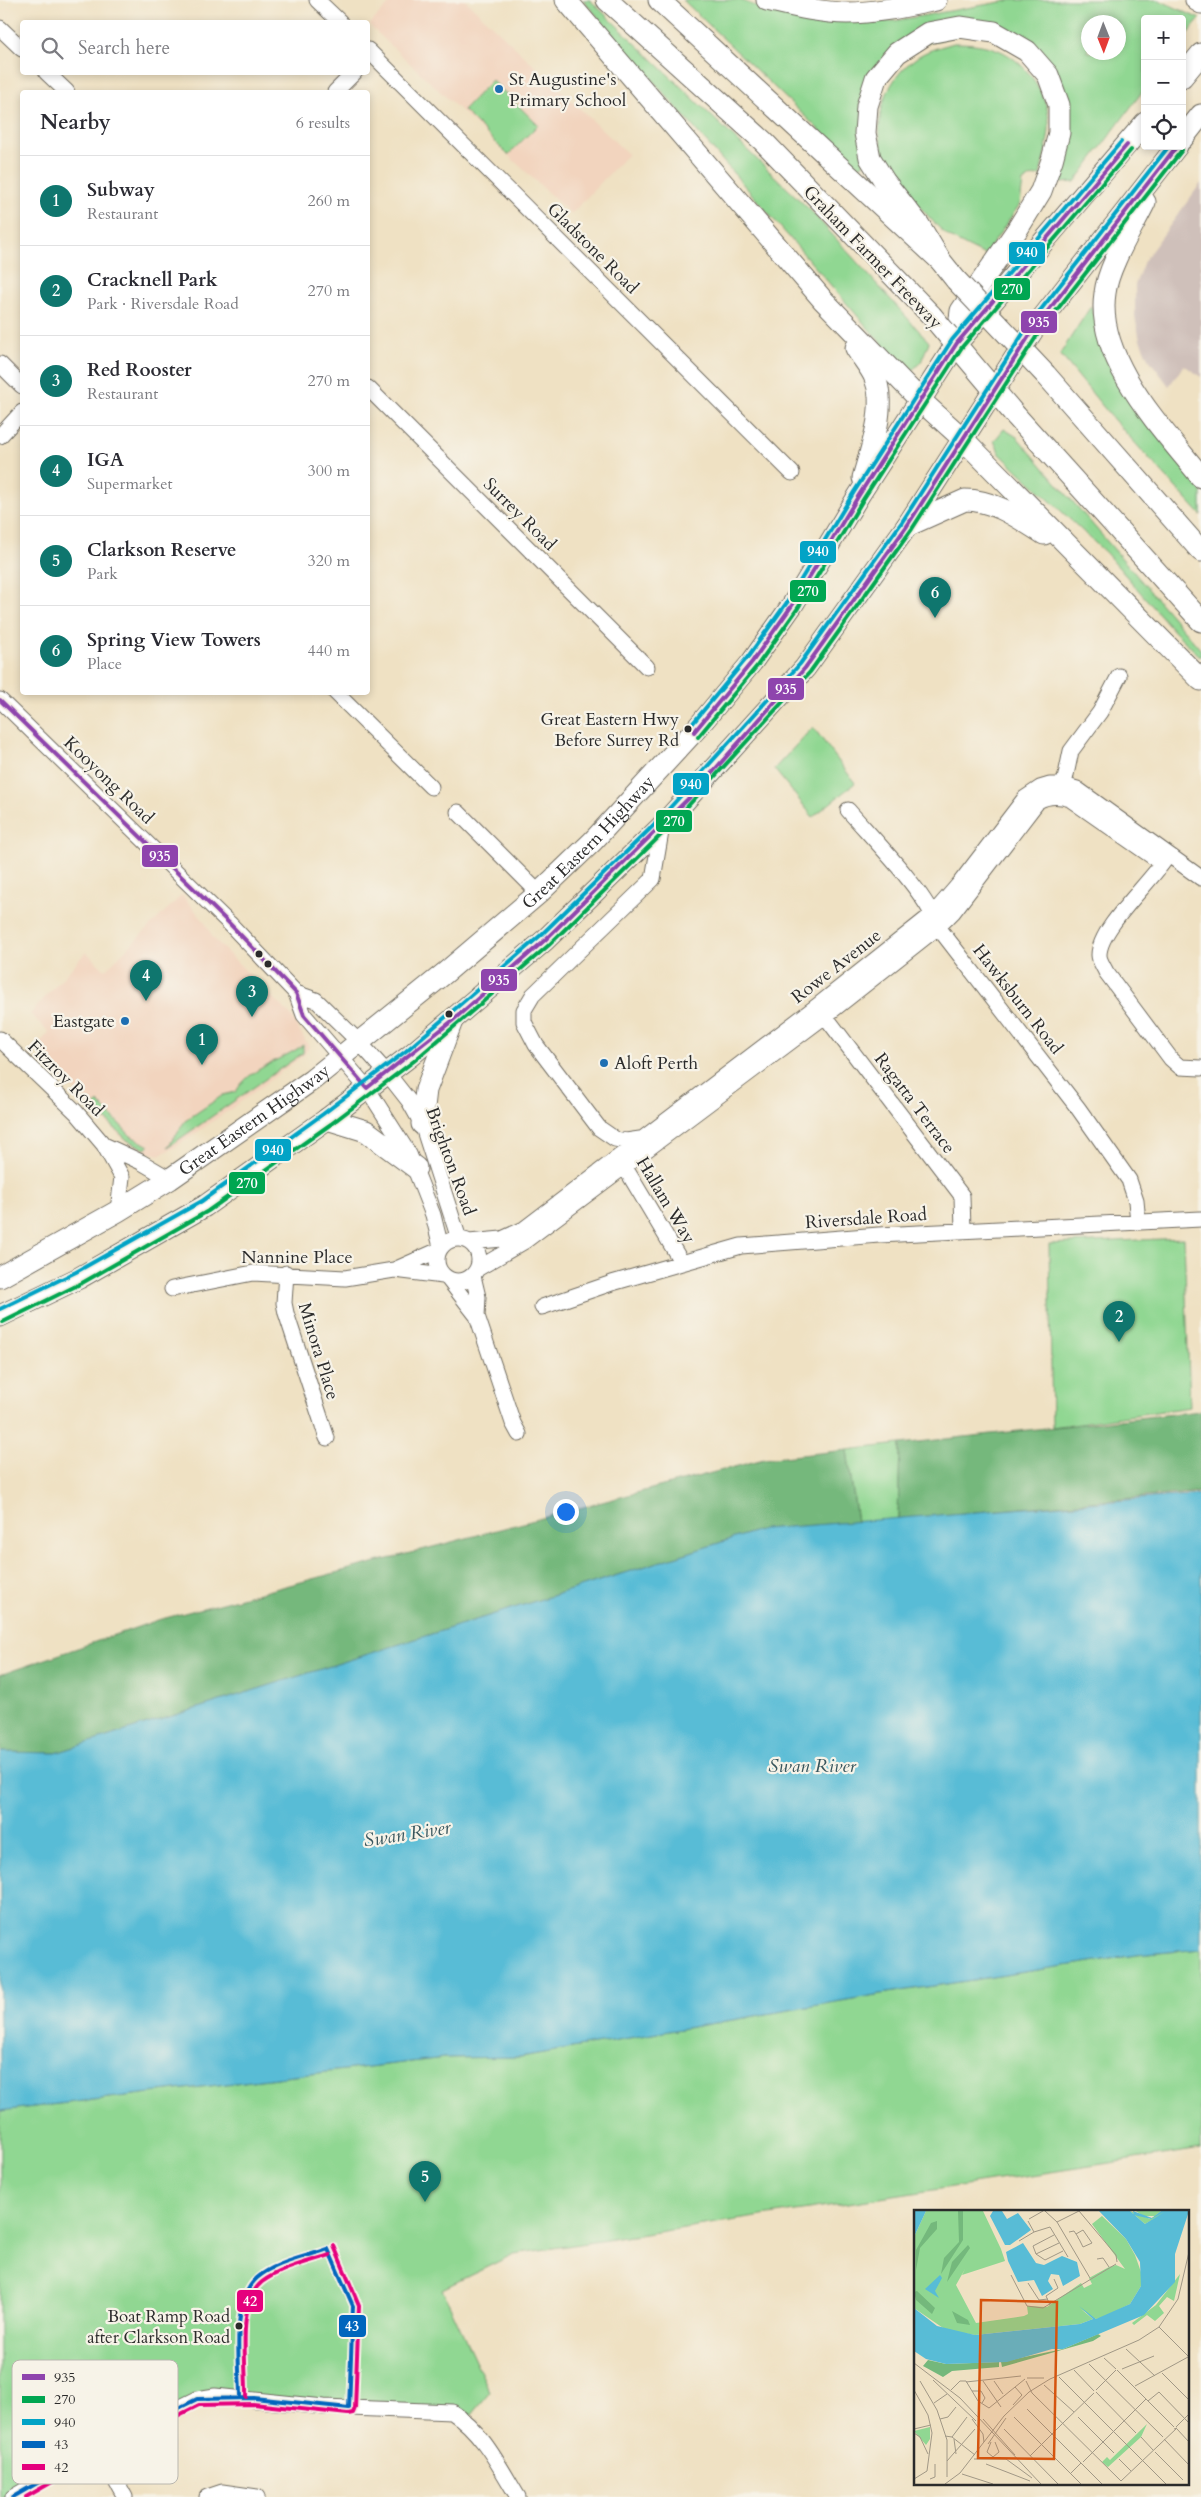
<!DOCTYPE html>
<meta charset="utf-8">
<style>
body{margin:0;font-family:Cardo,serif;background:#f7f7f7;color:#2b2b33}
.controls{position:absolute;right:15px;top:15px;display:grid;overflow:hidden;border-radius:5px;box-shadow:0 2px 8px #0003}
.controls button{width:45px;height:45px;display:grid;place-items:center;padding:0;border:0;border-bottom:1px solid #e1e1e2;background:#fff;color:#2b2b33;font:25px sans-serif}
.compass{position:absolute;left:1081px;top:15px;width:45px;height:45px;border-radius:50%;background:#fff;box-shadow:0 2px 8px #0003;rotate:179deg}
.you{position:absolute;left:565px;top:1511px;width:18px;height:18px;margin:-12px;border:4px solid #fff;border-radius:50%;background:#1a73e8;box-shadow:0 0 0 8px #1a73e833}
.badge{display:grid;place-items:center;width:32px;height:32px;border-radius:50%;background:#0f766e;color:#fff;font-size:16px;font-weight:700}
.pin{position:absolute;translate:-50% -41px;filter:drop-shadow(0 1px 2px #0008)}
.pin::after{content:'';position:absolute;top:26px;width:18px;height:15px;background:inherit;clip-path:polygon(0 0,100% 0,50% 100%)}
.list{margin:0;padding:0;list-style:none}
h2{display:flex;justify-content:space-between;align-items:center;height:65px;margin:0;padding:0 20px;font-size:21px}
h2 small{font-size:16px;font-weight:400;color:#7c7c81}
.list li{display:grid;grid-template-columns:32px 1fr auto;gap:15px;align-items:center;box-sizing:border-box;height:90px;padding:0 20px;border-top:1px solid #e1e1e2}
.list b{display:block;font-size:19px;white-space:nowrap}
.list p{margin:0;font-size:16px;white-space:nowrap;color:#7c7c81}
.list em{font-size:16px;font-style:normal;color:#7c7c81}
.icon{flex:none;width:28px;height:28px;fill:none;stroke:currentColor;stroke-width:2;stroke-linecap:round;stroke-linejoin:round}
.map{position:relative;flex:none;width:1201px;height:2497px;overflow:hidden}
.search{position:absolute;background:#fff;box-shadow:0 2px 8px #0003;left:20px;top:20px;width:350px;height:55px;display:flex;align-items:center;gap:12px;box-sizing:border-box;padding:0 18px;border-radius:5px;color:#7c7c81;font-size:19px}
.panel{position:absolute;background:#fff;box-shadow:0 2px 8px #0003;left:20px;top:90px;width:350px;height:605px;border-radius:5px}
.map>svg:first-child{display:block}
</style>
<div class="map">
<svg width="1201" height="2497" viewBox="0 0 1201 2497">
<rect width="100%" height="100%" fill="#f7f3e8"/>
<filter id="ink" filterUnits="userSpaceOnUse"><feTurbulence type="fractalNoise" baseFrequency=".02" numOctaves="2"/><feDisplacementMap in="SourceGraphic" scale="10" xChannelSelector="R" yChannelSelector="G"/><feConvolveMatrix kernelMatrix="1 2 1 2 8 2 1 2 1" color-interpolation-filters="sRGB"/></filter>
<filter id="wash" filterUnits="userSpaceOnUse"><feTurbulence type="fractalNoise" baseFrequency=".0096" numOctaves="4" result="noise"/><feDisplacementMap in="SourceGraphic" scale="20" xChannelSelector="R" yChannelSelector="G"/><feGaussianBlur stdDeviation="1.12" result="paint"/><feColorMatrix in="noise" values="0 0 0 0 0 0 0 0 0 0 0 0 0 0 0 0 0 1.4 0 .05"/><feComposite in="paint" operator="in"/></filter>
<g filter="url(#wash)">
<rect width="100%" height="100%" fill="#efe1c3"/>
<!-- built -->
<path fill="#f2d4be" d="M393,0h72l163,154 -57,60 -202,-189z
M182,895l22,26 9,17 78,78 18,31 -5,8 -69,51 -58,40 -17,9 -15,-3 -20,-11 -91,-91 15,-18 -19,-18 56,-62 19,18z"/>
<!-- industrial -->
<path fill="#cfc0ba" d="M1201,183v194l-17,-12 -15,21 -21,-28 -8,-18 -5,-23v-32l9,-24z"/>
<!-- green -->
<path fill="#90d792" stroke="#5e815e" fill-rule="evenodd" d="M583,0h7l221,211 118,131 -8,20 -13,12z
M683,0h57l23,9 107,13 23,-1 119,-21h147l41,19 -18,21v-21h-37v69l-70,94 -14,1 10,-54 -3,-29 -71,-75 -112,29 -22,110 -5,3zM1088,22h30v30h-30z
M954,43c14,0 26,1 39,5 32,10 58,48 56,81 -1,15 -6,31 -9,46l-9,2 -8,5 -3,22 -35,51c-12,-6 -25,-12 -37,-19 -12,-9 -55,-59 -61,-73 -17,-37 -4,-82 29,-105 11,-8 25,-11 38,-15z
M492,80l46,45 -30,30 -45,-45z
M1091,306l19,55 91,129v25l-87,-95 -54,-66z
M1004,429l13,8 184,213v7l-26,-25 -69,-79 -106,-99 -6,-13z
M813,727l42,56 -42,34 -39,-48z
M303,1045v8l-135,94 17,-26 38,-26 13,-3c12,-24 47,-32 67,-47z
M98,1102l33,34 18,10 -4,3 -18,-9 -33,-32z
M1184,1238l6,169 -138,20 -3,-183z
M900,1444l-2,75 -41,3 -10,-72z
M1201,1949v200l-687,105 -72,35 48,103 -24,29 -251,-28 -117,52 -93,52h-5v-386l444,-53 76,-1 361,-63 255,-39z"/>
<!-- forest -->
<path fill="#74b87c" stroke="#507254" d="M1201,1411v81l-303,27 2,-75z
M847,1450l10,72 -94,7 -707,224 -56,-1v-77l158,-55 606,-161z"/>
<!-- water -->
<path fill="#58bcd6" stroke="#427480" d="M1201,1494v455l-65,6 -255,39 -361,63 -76,1 -444,53v-359l56,1 707,-224z"/>
</g>
<g filter="url(#ink)">
<g fill="none" stroke-linecap="round" stroke-linejoin="round">
<defs>
<path id="minor" d="M317,0l23,22
M0,28l22,21
M368,50l424,423
M46,72l21,20
M335,92l20,-20
M0,364l22,22
M368,388l279,279
M0,436l22,-24
M335,692l96,95
M0,700l229,223 67,70 20,7 44,43 27,30 22,28 13,23 37,115
M1062,794l9,-43 29,-39 19,-36
M848,810c26,30 78,82 90,117l140,181 51,72 7,21 2,21
M458,812l81,81
M1168,855c-15,26 -69,72 -69,100 0,6 5,12 7,17l65,87 9,8 21,1
M296,993l8,22 63,73 42,66 24,61 8,32
M819,1008l143,188 1,34
M0,1039l76,73 28,33 18,32 -4,34
M640,1139l-14,2 -11,-2 -16,-11 -63,-83 -12,-23v-12l9,-15 120,-116 9,-53
M104,1145l37,17 29,17
M620,1159l62,104
M437 1260a21 21 0 1 1 42 0a21 21 0 1 1-42 0Z
M469,1242l33,-3 22,-10 293,-223 117,-93 26,-30 65,-85 15,-10 10,-3h13l14,4 124,89
M477,1269l48,-28 300,-225 113,-89 15,-15 85,-111c10,-6 20,-6 32,-2l86,60
M395,1270l48,6
M286,1273l-2,30 2,10 41,125
M473,1276l5,21 -1,19 36,107 6,11
M449,1280l28,36
M172,1289l81,-16 92,5 49,-8 45,-20
M542,1307l70,-24 129,-37 138,-11 322,-16
M98,2448l27,49
M13,2497l85,-49 99,-49 18,-3 109,11 128,5c31,20 47,54 66,85
M207,2497l15,-5 35,5"/>
<g id="highway">
<path d="M566,0l257,300 97,100 42,38 239,242"/>
<path d="M607,0l156,141 168,174"/>
<path d="M659,0l281,260 16,20"/>
<path d="M767,0c26,6 53,13 80,13 30,0 60,-7 89,-13"/>
<path d="M1196,0l5,3"/>
<path d="M1182,77l19,-23"/>
<path d="M1182,139l19,-24"/>
<path d="M1145,202c-12,25 -37,64 -40,91 -10,66 57,135 96,184"/>
<path d="M940,260l-21,-35 -34,-43 -15,-24 -5,-25 2,-27 9,-28 21,-25 31,-20 32,-6 34,5 33,19 21,24 11,30v28l-7,27 -11,31 -24,39 -56,81 -4,32"/>
<path d="M856,348c6,10 15,20 19,30 12,30 -4,70 -12,100"/>
<path d="M1046,375l155,176"/>
<path d="M1016,416l185,205"/>
<path d="M907,526l58,-26c30,0 55,19 79,34"/>
<path d="M327,1119l39,12 50,37"/>
<path d="M422,1124l4,-34 26,-69"/>
<path id="s1" d="M0,1277l118,-66 52,-32 142,-99 133,-107 94,-80 54,-52 105,-114 54,-65 41,-58 66,-109 98,-152 188,-220"/>
<path d="M0,1316l79,-38 126,-72 122,-87 83,-63 135,-116 117,-114 143,-158 102,-142 126,-196 144,-184"/>
</g>
</defs>
<!-- minor casing -->
<use href="#minor" stroke="#706b60" stroke-width="17"/>
<!-- highway casing -->
<use href="#highway" stroke="#706b60" stroke-width="23"/>
<!-- minor -->
<use href="#minor" stroke="#fff" stroke-width="15"/>
<!-- highway -->
<use href="#highway" stroke="#fff" stroke-width="21"/>
<defs>
<path id="highway-bridge" d="M956,280l90,95
M931,315l85,101"/>
</defs>
<!-- highway-bridge casing -->
<use href="#highway-bridge" stroke="#706b60" stroke-width="23" stroke-linecap="butt"/>
<!-- highway-bridge -->
<use href="#highway-bridge" stroke="#fff" stroke-width="21"/>
<defs>
<path id="bus-1" d="M0,700l229,223 67,70 8,22 63,73 85,-67 93,-81 149,-147 111,-125 102,-142 126,-196 144,-184
M694,732l58,-70 41,-58 66,-109 98,-152 170,-198"/>
<path id="bus-2" d="M698,737l59,-71 41,-58 66,-110 98,-151 169,-197
M3,1322l79,-39 126,-72 123,-87 83,-63 135,-116 117,-115 144,-158 102,-143 126,-195 144,-184"/>
<path id="bus-3" d="M688,729l59,-71 41,-57 66,-109 98,-152 169,-198
M0,1309l76,-37 126,-71 121,-87 83,-63 135,-116 116,-113 143,-158 102,-142 126,-196 141,-180"/>
<path id="bus-4" d="M328,2249l25,57 -4,102
M240,2397c0,-33 -10,-95 17,-119 18,-16 49,-21 71,-29
M13,2497l85,-49 99,-49 57,-1 95,10"/>
<path id="bus-5" d="M246,2397c1,-30 -10,-95 16,-115 19,-14 46,-20 68,-27
M26,2497l75,-43 98,-49 54,-1 95,10 5,-1 2,-5 4,-103 -25,-59"/>
</defs>
<!-- bus-1 casing -->
<use href="#bus-1" stroke="#f7f3e8" stroke-width="8"/>
<!-- bus-2 casing -->
<use href="#bus-2" stroke="#f7f3e8" stroke-width="8"/>
<!-- bus-3 casing -->
<use href="#bus-3" stroke="#f7f3e8" stroke-width="8"/>
<!-- bus-4 casing -->
<use href="#bus-4" stroke="#f7f3e8" stroke-width="8"/>
<!-- bus-5 casing -->
<use href="#bus-5" stroke="#f7f3e8" stroke-width="8"/>
<!-- bus-1 -->
<use href="#bus-1" stroke="#8e44ad" stroke-width="4"/>
<!-- bus-2 -->
<use href="#bus-2" stroke="#00a651" stroke-width="4"/>
<!-- bus-3 -->
<use href="#bus-3" stroke="#02a3c6" stroke-width="4"/>
<!-- bus-4 -->
<use href="#bus-4" stroke="#0065bd" stroke-width="4"/>
<!-- bus-5 -->
<use href="#bus-5" stroke="#e5007d" stroke-width="4"/>
</g>
</g>
<!-- markers -->
<g fill="#1f6fb2" stroke="#f7f3e8" stroke-width="2">
<circle cx="499" cy="89" r="5"/>
<circle cx="125" cy="1021" r="5"/>
<circle cx="604" cy="1063" r="5"/>
</g>
<g fill="#2b2b2b" stroke="#f7f3e8" stroke-width="2">
<circle cx="688" cy="729" r="4.5"/>
<circle cx="259" cy="954" r="4.5"/>
<circle cx="268" cy="964" r="4.5"/>
<circle cx="449" cy="1014" r="4.5"/>
<circle cx="239" cy="2326" r="4.5"/>
</g>
<g text-anchor="middle" stroke-width="4.5" stroke-linejoin="round" paint-order="stroke">
<!-- bus labels -->
<g font-size="17" fill="#2b2b2b" stroke="#f7f3e8" text-anchor="end">
<text x="679" y="725">Great Eastern Hwy<tspan x="679" dy="21">Before Surrey Rd</tspan></text>
<text x="230" y="2322">Boat Ramp Road<tspan x="230" dy="21">after Clarkson Road</tspan></text>
</g>
<!-- poi labels -->
<g font-size="18" fill="#2b2b2b" stroke="#f7f3e8" text-anchor="start">
<text x="509" y="85">St Augustine's<tspan x="509" dy="21">Primary School</tspan></text>
<text x="115" y="1027" text-anchor="end">Eastgate</text>
<text x="614" y="1069">Aloft Perth</text>
</g>
<!-- street labels -->
<g font-size="18" fill="#2b2b2b" stroke="#f7f3e8">
<text transform="translate(593 248) rotate(45)" y="6">Gladstone Road</text>
<text transform="translate(873 257) rotate(46)" y="6">Graham Farmer Freeway</text>
<text transform="translate(520 514) rotate(45)" y="6">Surrey Road</text>
<text transform="translate(109 780) rotate(44)" y="6">Kooyong Road</text>
<text dy="6" stroke="none"><textPath href="#s1" startOffset="734">Great Eastern Highway</textPath></text>
<text transform="translate(836 966) rotate(-38)" y="6">Rowe Avenue</text>
<text transform="translate(1018 999) rotate(52)" y="6">Hawksburn Road</text>
<text transform="translate(66 1078) rotate(45)" y="6">Fitzroy Road</text>
<text transform="translate(915 1103) rotate(53)" y="6">Ragatta Terrace</text>
<text dy="6" stroke="none"><textPath href="#s1" startOffset="299">Great Eastern Highway</textPath></text>
<text transform="translate(451 1161) rotate(70)" y="6">Brighton Road</text>
<text transform="translate(666 1200) rotate(59)" y="6">Hallam Way</text>
<text transform="translate(866 1218) rotate(-4)" y="6">Riversdale Road</text>
<text x="297" y="1263">Nannine Place</text>
<text transform="translate(319 1351) rotate(73)" y="6">Minora Place</text>
</g>
<!-- water labels -->
<g font-size="19" font-style="italic" fill="#38565e" stroke="#f7f3e8">
<text x="812" y="1772">Swan River</text>
<text transform="translate(407 1833) rotate(-9)" y="7">Swan River</text>
</g>
</g>
<!-- overview -->
<g transform="translate(914 2210)">
<rect width="275" height="275" fill="#efe1c3"/>
<path d="M12,1h57l18,38 4,12 -43,14 3,-6 -9,16 20,38 48,-7 4,-2 -1,-8 20,1 34,-24 3,5 8,-4 -3,-6 20,-11 7,-2 9,4 -33,-45 10,-8 24,23 9,16 7,20 -1,11 -11,18 -28,14 -6,1 -15,-10 12,10 -13,5 -105,11 -29,-5 -32,-22v-71zM216,1l20,8 5,-3h-12l-7,-5h25l-6,5 7,-4 14,2 -3,3 -9,-4 -19,11zM266,64l-6,27 -7,-4 -8,9 5,7 -9,8 -8,-6 -13,10 -2,-2 24,-18zM233,214l-6,13 -33,30 -6,-5 5,-5 3,3zM16,217v12l-4,6 -12,-14z" fill="#90d792"/>
<path d="M44,1h5v29l-22,34 3,-16 15,-16zM23,11v8l-17,19 -4,22v-20l15,-27zM54,35l2,3 -23,34 5,-20zM3,81l18,17 -3,6 -16,-14 -2,-8zM38,101l16,9 2,5 -13,-2zM184,124l3,2 -8,5 -91,26 -1,-5 62,-13zM14,150l18,4 53,-2v5l-47,4 -9,6 -20,-11z" fill="#74b87c"/>
<path d="M0,1h12l-12,26zM79,1h9l5,8 11,-6 13,17 -21,15h-5l-15,-29zM185,1h31l15,13 19,-12 -13,7 -17,-4 -1,-4 19,7 9,-7h28l-14,43v28l-31,33 -81,34h-11l-45,13 -61,2 -20,-5 -12,-8v-43l23,18 38,9 105,-11 13,-5 -14,-13 17,13 34,-15 11,-18 -1,-24 -14,-23zM109,33l13,20 8,2 18,-9 15,6 3,14 -17,10 -4,-11 -8,-1 -3,7 5,8 -11,7 -8,-16 -16,2 -10,-21 -2,-9zM26,65l2,3 -7,13 4,7 -14,-9z" fill="#58bcd6"/>
<path fill="none" stroke="#a19886" stroke-width="1" d="M131,1l12,11 33,56M115,9l14,-8M143,12l22,-11 37,44 1,7M120,22l16,-5 18,30M155,22l5,-1 4,6v1l1,1 4,8 9,-4 -9,-13 -7,4M140,25l-21,11 3,8 9,6 18,-9M105,31l15,-9 -6,-11M122,44l23,-11M183,49l6,-1 6,9M97,65l16,31 16,2 73,-44M114,73l11,17 9,-1M136,95l-4,-9 12,-8 -4,-9M245,117l30,30M212,139l29,27M190,148l12,11M0,153l46,35 81,86M175,154l74,73M208,159l32,-13M160,160l20,21M203,160l57,57M248,163l27,27M145,167l107,107M113,168h17M19,170l43,41M6,171l17,29 10,30v37M69,171l18,26M80,171l9,13M112,171l6,12 89,88M52,172l55,-6M130,175l30,27M221,176l53,-29M0,180l14,25 4,18 -5,38 -13,8M37,180l9,-9h6l12,20 11,7 36,-29M182,180l20,-20M58,181h9l4,7 -3,5M182,182l40,41M234,191l11,-9 30,31M20,193l13,-9M99,195l9,-10 -7,-8M113,199l75,75M100,207l67,67M164,207l36,36M26,209l8,-2 8,-10M58,209l11,15 1,8M69,209l32,36M151,211l29,-28M262,217l13,-13M0,219l17,-4M90,219l54,55M263,219l12,13M0,223l6,4 8,17M31,226l7,1 23,18M38,227l15,-20M227,227l12,13M40,229l2,15M250,229l25,26M77,232l-4,10 6,5 6,-5 -4,-10M74,234l18,-26M241,242l28,28M116,246l35,-35M60,249h32l26,19M205,249l12,12M33,251l28,-32M169,252l63,-63M72,254l44,17M48,264l31,10M156,264l11,-11M16,269l5,-2v-13M207,271l56,-53 -3,1M31,274l15,-11 44,-57 25,-24 21,-13 89,-39 20,-13 19,-28 11,-47"/>
<path fill="#d5540f" fill-opacity="0.15" stroke="#d5540f" stroke-width="2.5" d="M67,90l76,2 -3,157 -76,-1z"/>
<rect width="275" height="275" fill="none" stroke="#2b2b2b" stroke-width="2.5"/>
</g>
<!-- legend -->
<rect x="12" y="2360" width="166" height="124" rx="8" fill="#f7f3e8" stroke="#bab7af" stroke-width="1"/>
<rect x="22" y="2374" width="23" height="6" fill="#8e44ad"/>
<rect x="22" y="2396" width="23" height="7" fill="#00a651"/>
<rect x="22" y="2419" width="23" height="6" fill="#02a3c6"/>
<rect x="22" y="2441" width="23" height="7" fill="#0065bd"/>
<rect x="22" y="2464" width="23" height="6" fill="#e5007d"/>
<g font-size="14" fill="#2b2b2b">
<text x="54" y="2382">935</text>
<text x="54" y="2404">270</text>
<text x="54" y="2427">940</text>
<text x="54" y="2449">43</text>
<text x="54" y="2472">42</text>
</g>
<g stroke="#f7f3e8" stroke-width="2">
<rect x="1008" y="241" width="38" height="24" rx="5" fill="#02a3c6"/>
<rect x="993" y="277" width="38" height="24" rx="5" fill="#00a651"/>
<rect x="1020" y="310" width="38" height="24" rx="5" fill="#8e44ad"/>
<rect x="799" y="540" width="38" height="24" rx="5" fill="#02a3c6"/>
<rect x="789" y="579" width="38" height="24" rx="5" fill="#00a651"/>
<rect x="767" y="677" width="38" height="24" rx="5" fill="#8e44ad"/>
<rect x="672" y="772" width="38" height="24" rx="5" fill="#02a3c6"/>
<rect x="655" y="809" width="38" height="24" rx="5" fill="#00a651"/>
<rect x="141" y="844" width="38" height="24" rx="5" fill="#8e44ad"/>
<rect x="480" y="968" width="38" height="24" rx="5" fill="#8e44ad"/>
<rect x="254" y="1138" width="38" height="24" rx="5" fill="#02a3c6"/>
<rect x="228" y="1171" width="38" height="24" rx="5" fill="#00a651"/>
<rect x="236" y="2289" width="28" height="24" rx="5" fill="#e5007d"/>
<rect x="338" y="2314" width="29" height="24" rx="5" fill="#0065bd"/>
</g>
<g font-size="14" text-anchor="middle" font-weight="bold" fill="#fff">
<text x="1027" y="257">940</text>
<text x="1012" y="294">270</text>
<text x="1039" y="327">935</text>
<text x="818" y="556">940</text>
<text x="808" y="596">270</text>
<text x="786" y="694">935</text>
<text x="691" y="789">940</text>
<text x="674" y="826">270</text>
<text x="160" y="861">935</text>
<text x="499" y="985">935</text>
<text x="273" y="1155">940</text>
<text x="247" y="1188">270</text>
<text x="250" y="2306">42</text>
<text x="352" y="2331">43</text>
</g>
</svg>
<div class="controls">
<button>+</button>
<button>−</button>
<button><svg class="icon" aria-label="locate" viewBox="0 0 24 24"><circle cx="12" cy="12" r="6"/><path d="M12 2v4M12 18v4M2 12h4M18 12h4"/></svg></button>
</div>
<svg class="compass" viewBox="-18 -18 36 36"><path d="M0-13l5 13h-10z" fill="#e53935"/><path d="M0 13l5-13h-10z" fill="#7c7c81"/></svg>
<div class="you"></div>
<div class="pin badge" style="left:202px;top:1065px">1</div>
<div class="pin badge" style="left:1119px;top:1342px">2</div>
<div class="pin badge" style="left:252px;top:1017px">3</div>
<div class="pin badge" style="left:146px;top:1001px">4</div>
<div class="pin badge" style="left:425px;top:2202px">5</div>
<div class="pin badge" style="left:935px;top:618px">6</div>
<div class="search"><svg class="icon" aria-label="search" viewBox="0 0 24 24"><circle cx="10" cy="10" r="6"/><path d="M15 15l6 6"/></svg>Search here</div>
<section class="panel">
<h2>Nearby<small>6 results</small></h2>
<ul class="list">
<li><span class="badge">1</span><div><b>Subway</b><p>Restaurant</p></div><em>260 m</em></li>
<li><span class="badge">2</span><div><b>Cracknell Park</b><p>Park · Riversdale Road</p></div><em>270 m</em></li>
<li><span class="badge">3</span><div><b>Red Rooster</b><p>Restaurant</p></div><em>270 m</em></li>
<li><span class="badge">4</span><div><b>IGA</b><p>Supermarket</p></div><em>300 m</em></li>
<li><span class="badge">5</span><div><b>Clarkson Reserve</b><p>Park</p></div><em>320 m</em></li>
<li><span class="badge">6</span><div><b>Spring View Towers</b><p>Place</p></div><em>440 m</em></li>
</ul>
</section>
</div>
